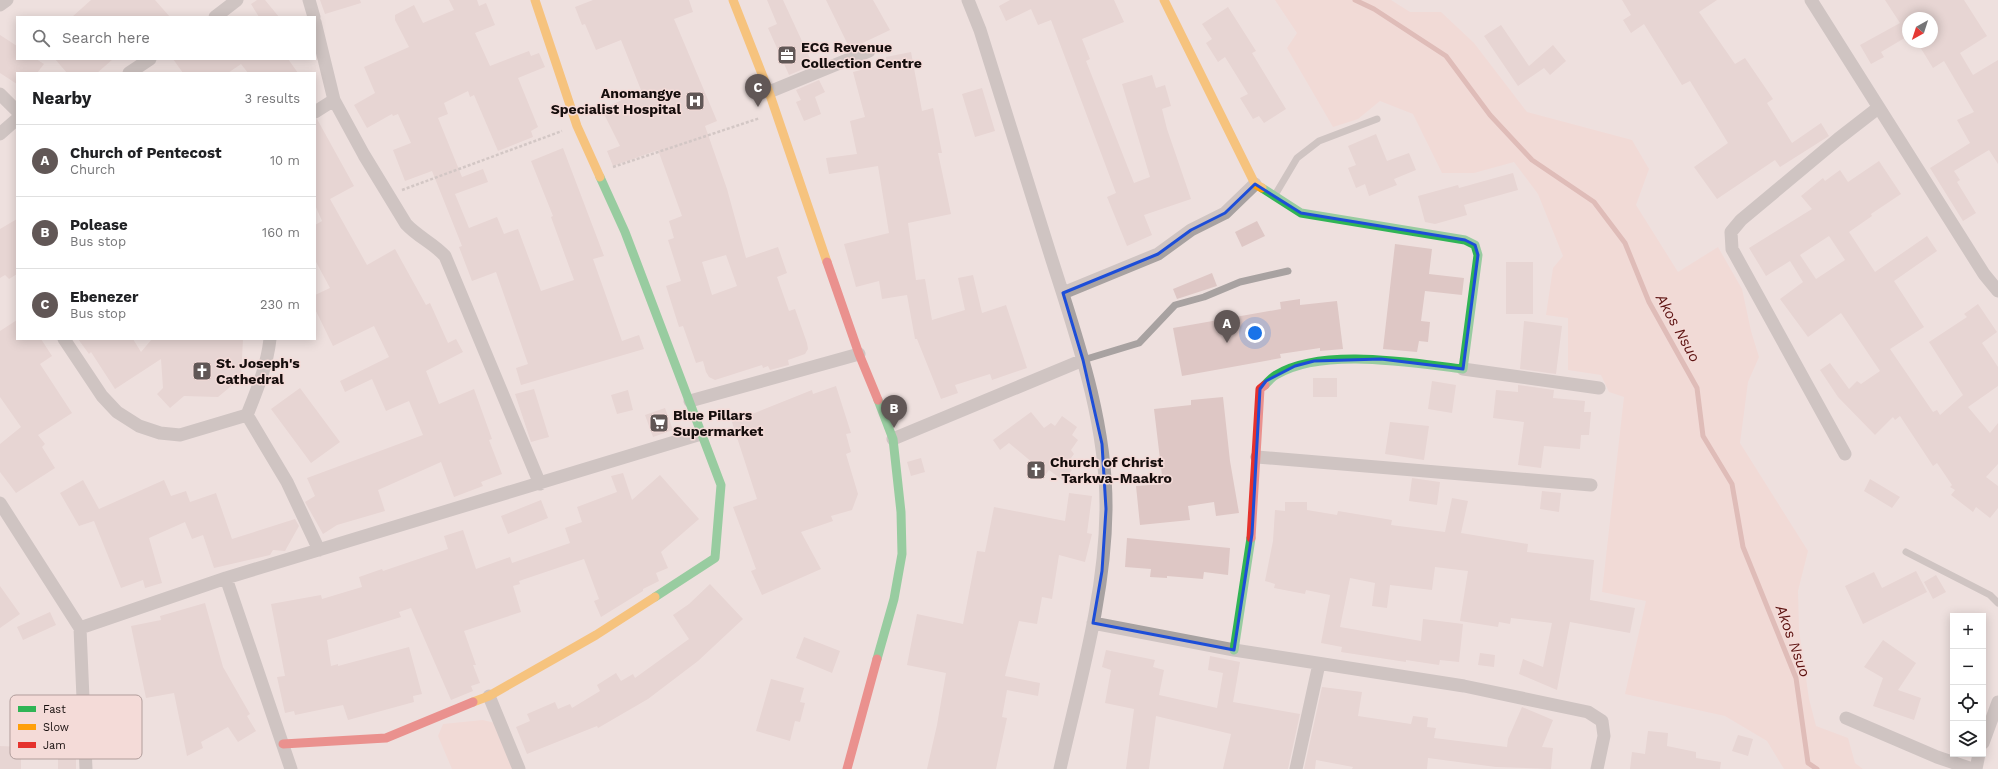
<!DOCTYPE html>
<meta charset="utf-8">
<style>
body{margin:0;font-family:"Work Sans",sans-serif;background:#f2f2f2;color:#202124}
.controls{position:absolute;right:12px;bottom:12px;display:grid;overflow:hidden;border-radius:0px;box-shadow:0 2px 10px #0003}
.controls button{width:36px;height:36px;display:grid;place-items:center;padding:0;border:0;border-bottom:1px solid #e0e0e0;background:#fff;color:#202124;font:20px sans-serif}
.compass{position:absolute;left:1902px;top:12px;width:36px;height:36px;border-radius:50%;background:#fff;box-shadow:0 2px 10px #0003;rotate:219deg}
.you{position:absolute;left:1255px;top:333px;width:14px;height:14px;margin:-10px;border:3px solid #fff;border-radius:50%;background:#1a73e8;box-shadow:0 0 0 6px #1a73e833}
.badge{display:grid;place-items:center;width:26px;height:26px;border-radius:50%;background:#615756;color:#fff;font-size:13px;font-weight:700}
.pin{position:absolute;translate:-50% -33px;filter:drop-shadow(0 1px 2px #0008)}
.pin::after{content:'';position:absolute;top:21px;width:14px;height:12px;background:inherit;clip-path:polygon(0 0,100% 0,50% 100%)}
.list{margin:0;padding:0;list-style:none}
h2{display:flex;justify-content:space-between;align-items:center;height:52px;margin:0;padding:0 16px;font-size:17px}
h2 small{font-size:13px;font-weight:400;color:#757577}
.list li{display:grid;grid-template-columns:26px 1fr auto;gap:12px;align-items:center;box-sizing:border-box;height:72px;padding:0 16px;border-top:1px solid #e0e0e0}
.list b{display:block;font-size:15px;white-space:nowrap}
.list p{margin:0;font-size:13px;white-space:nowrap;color:#757577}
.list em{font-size:13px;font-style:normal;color:#757577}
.icon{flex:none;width:22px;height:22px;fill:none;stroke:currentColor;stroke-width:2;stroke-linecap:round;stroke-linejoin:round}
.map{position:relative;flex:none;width:1998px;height:769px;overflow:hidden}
.search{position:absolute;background:#fff;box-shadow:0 2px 10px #0003;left:16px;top:16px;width:300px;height:44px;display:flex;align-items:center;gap:10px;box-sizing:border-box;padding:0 14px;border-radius:0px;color:#757577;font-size:15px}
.panel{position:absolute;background:#fff;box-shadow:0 2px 10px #0003;left:16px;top:72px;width:300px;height:268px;border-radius:0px}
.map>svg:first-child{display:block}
</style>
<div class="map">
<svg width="1998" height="769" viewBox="0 0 1998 769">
<rect width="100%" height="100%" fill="#eee0de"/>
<!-- green -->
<path fill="#f4d2cd" d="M1275,0h116l19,12h31l33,31 53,69 105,28 17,29 -13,36 42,67 40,-25 24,42 9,42 8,26 -11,25 -8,61 68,108 -10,40 1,39 10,69 7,27 32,12 7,25 8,6h-79l-17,-28 -42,-25 -100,-22 21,-93 -44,-9 22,-195 -15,-5 -8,-17 -33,-5v-52l-22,-3 7,-47 10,-12 -25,-62 -24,-32 -40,11h-32l-29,-59 -33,-13 -22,18 -25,8 -46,-79 10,-15z
M483,720l12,3 18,46h-61l-14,-33 5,-12z"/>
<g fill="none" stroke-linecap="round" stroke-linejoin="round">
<!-- stream -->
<path stroke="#cc9089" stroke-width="5" d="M1355,0l19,9 72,47 44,59 42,45 62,42 31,41 24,59 48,86 6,48 29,48 11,63 53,131 12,85 9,6"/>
</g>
<!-- building -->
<path fill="#dec7c5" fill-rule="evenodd" d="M91,0h64l15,17h-98z
M257,0h8l14,17h-20l-8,-13z
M320,0h40l1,3 -36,11z
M449,0h28l2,6 7,-3 9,22 -20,8 15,33 39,-15 2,5 8,-3 6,14 -27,11 20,49 -7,4 2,6 -35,14 -24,-56 -4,2 -2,-6 -24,12 4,11 -10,4 24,59 21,-8 5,13 -33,12 14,34 28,-11 7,17 14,-5 23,62 33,-11 -23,-63 2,-1 -22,-55 32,-13 41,108 -11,3 29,82 17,-6 5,14 -123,36 -5,-17 12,-4 -32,-92 -24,9 -13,-34 3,-1 -30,-75 -27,10 -12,-31 18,-7 -13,-29 -5,2 -1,-2 -25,14 -13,-23 21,-12 -11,-26 45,-20 -14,-27v-5l19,-10 9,18 31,-13z
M593,0h96l4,12 -19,7 43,102 -12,5 22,63 19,69 32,-11 9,26 -10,4 12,34 6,-2 12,34 1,6 -3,5 -17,6 1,5 -19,5 -2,-4 -5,2 -1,-3 -47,15 -6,-3 -3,-5 -3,-11 -7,2 -13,-37 -4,1 -13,-41 15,-5 -13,-41 6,-2 -5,-17 13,-5 -24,-66 -45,16 -6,-15 13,-5 -18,-36 39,-20 -20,-50 -25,10 -11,-26 -3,1 -7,-18zM726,255l11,31 -25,9 -10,-33z
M767,0h16l30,65 -24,10 -21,-47 9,-4z
M826,0h47l17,30 -40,19z
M1010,0h104l10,22 -42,17 8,20 -4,2 48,122 16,-6 -28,-93 30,-9 4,13 9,-3 6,21 -9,3 5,20 24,70 -47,16 8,20 -25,11 -20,-49 9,-4 -65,-173 -13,5 -7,-16 -25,12 -7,-15z
M1622,0h95l-18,12 36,52 10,-6 28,41 -6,4 25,40 29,-20 8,13 -49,31 -5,-7 -58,39 -23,-32 34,-24 -38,-62 -8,4 -38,-61 -13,9 -8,-13 8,-5z
M1885,0h79l23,36 -27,17 13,22 25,-15v104l-9,-14 -35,21 6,9 -3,2 19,31 -13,8 -33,-53 40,-25 -13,-23 17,-8 -30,-51 -11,7 -16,-26h15v-24h-24v18l-27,16 3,5 -13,7 -11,-19 40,-22z
M1228,7l28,44 -4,2 34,56 -22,14 -5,-7 -6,3 -13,-21 8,-4 -23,-37 -7,5 -12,-19 6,-4 -10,-15z
M1501,25l28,41 24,-21 13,16 -16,14 -6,-7 -26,18 -34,-50z
M0,35l17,11v13h19l8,5 -7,9h-20v11l-17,-11z
M911,52l11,59 11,-3 9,45h-4l13,61 -43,9 8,57 9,-1 7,41 33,-10 -7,-32 15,-3 9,38 24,-8 21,63 -35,12 -2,-6 -35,11 3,8 -17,6 -24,-60h-2l-8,-44 -25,4 -3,-18 -23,6 -12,-43 45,-11 -11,-67 -49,8 -3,-16 31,-4 -7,-33 15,-4 -12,-45 34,-9 -1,-6z
M55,59h58l-16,14h-30z
M173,59h115l10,14h-50l-7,-9 -13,9h-45z
M819,80l6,12 -10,5 6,17 -17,7 -8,-19 5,-2 -5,-10z
M982,88l13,43 -20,6 -13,-43z
M317,119l37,67 -24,13 37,66 28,-16 31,56 4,-2 18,40 8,-4 7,13 -37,19 13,33 35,-15 18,50 -3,1 13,34 -21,8 2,4 -29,11 -13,-35 -63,28 7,21 -48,14 -14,9 -18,-32 10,-6 -8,-18 116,-43 -14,-34 -23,10 -14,-32 -27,13 -5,-11 49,-24 -15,-31 -41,20 -18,-37v-14l15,-7 -15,-28v-35l7,-4 -7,-16v-85z
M1376,134l11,27 22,-8 7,17 -22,9 3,6 -28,11 -4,-12 -9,4 -8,-20 8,-3 -8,-19z
M1879,161l22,33 -30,20 1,2 -23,16 26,40 52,-36 10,15 -43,30 30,46 -34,22 43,63 4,-2 3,5 23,-20 -34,-53 38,-25 -3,-3 14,-10 19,28 -15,11 16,24v19l-30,21 22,26 8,-10v41l-12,13 12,9v22l-8,10 -14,-11 -3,5 -22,-17 4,-5 -5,-3 2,-2 -15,-22 -4,3 -33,-50 -5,4 -2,-3 -18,18 -37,-38 -18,-27 10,-7 19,26 8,-8 4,3 19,-13 -39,-58 -33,24 -28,-38 23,-17 -13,-21 -24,15 -17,-28 63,-39 -11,-13 22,-18 2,3 15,-11 8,12zM1829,236l16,24 -29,19 -16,-24z
M1513,173l5,17 -54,15 3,10 -32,9 -10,-2 -7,-26 40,-11 1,3z
M17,219v55l-8,5 -4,-4 -5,3v-49z
M1257,221l8,15 -23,11 -7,-15z
M1395,244l37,5 -3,25 35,4 -2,17 -37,-4 -4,30 9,1 -2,20 -9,-1 -2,11 -34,-3z
M1506,262h27v52h-27z
M1212,273l5,13 -40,13 -4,-10z
M1300,299v6l37,-4 6,48 -23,2v-3l-40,6 1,4 -99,18 -9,-48 108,-19 -1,-7z
M17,320v19h24l11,17 -12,8 32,49 -34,22 7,9 -3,3 13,21 -39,25 -16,-21v-28l21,-17 -21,-30v-66z
M1524,321l38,5 -6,48 -36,-5z
M78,339h55l8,13 11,-13h91l-2,39 -23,19 -34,-1 -14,12 -13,-14 6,-6 -2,-29 -46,30 -24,-37 -2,2z
M1313,378h24v19h-24z
M1432,381l24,4 -4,28 -24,-4z
M1518,385l36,5 -1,8 32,3 -1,11h7l-2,23h-8l-1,14 -36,-3 -3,22 -23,-3 6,-43 -31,-4 3,-28 22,2z
M836,386l15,47 -5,1 5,18 -5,2 12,40 -6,16 -21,6 2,5 -32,11 20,37 -59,26 -11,-24 5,-2 -23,-62 24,-8 -25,-77 80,-32 1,4z
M300,388l40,54 -29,21 -40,-54z
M534,389l15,48 -18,5 -16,-48z
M628,390l5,20 -16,4 -6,-19z
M1223,397l7,64 9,52 -23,3 -2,-14 -26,4 2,14 -50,5 -4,-39 27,-2 -9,-75 37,-4v-5z
M665,408l8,22 -20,7 -8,-22z
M1031,412l13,16 7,-5 4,3 7,-10 15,11 -5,8 6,5 -7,10 3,4 -8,11 6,5 -8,11 -15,-11 -3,4 -37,-31 -9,7 -7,-10z
M1390,422l39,4 -5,34 -39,-6z
M921,458l4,14 -14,4 -4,-14z
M623,473l9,27 28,-25 39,44 -38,33 7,16 -12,5 3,8 -16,8v2l-42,26 -7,-16 5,-2 -15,-40 -65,22 1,3 -7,2 8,26 -57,19 12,34h-3l7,18 -9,3 2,5 -22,9 -40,-92 -12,4 2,5 -74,23 4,26 7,-2v2l71,-19 13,47 -9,2 1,6 -66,18 -5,-15 -48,10 -1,-4 -9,2 -8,-36 8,-1 -14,-72 50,-9 1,4 40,-12 -3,-10 23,-8 1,2 65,-22 -4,-13 19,-6 13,39 34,-12 2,6 58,-20 -5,-15 17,-6 -5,-15 40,-15 -6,-16z
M1412,478l28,4 -3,23 -28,-4z
M1870,479l30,18 -8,11 -28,-17z
M83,480l16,29 65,-29 7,16 15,-5 4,11 26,-9 16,46 63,-20 4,7 -14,25 -12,-1 -3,5 -56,13 -11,-33 -11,4 -7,-17 -36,16 13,45 -17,5 -2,-8 -22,8 -27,-67 -15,5 -19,-33z
M1542,491l19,2 -2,19 -19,-3z
M1069,493l23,3 -5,37 5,1 -7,28 -26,-7 -7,44 -10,-2 -5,27 -18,-3 -14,55 35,7 -2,13 -31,-6 -5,27 5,1 -11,51h-69l10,-44 9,-52 -39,-8 10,-51 46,10 14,-73 8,1 9,-45 71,14z
M1452,498l16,3 -7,32 67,11 -1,8 67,8 -4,40 45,8 -5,25 -60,-11 -13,68 -38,-16 4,-15 20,8 9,-44 -41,-5 -1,6 -11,-2 -1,5 -38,-6 8,-50 -33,-4 -3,23 -42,-5 -3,23 -15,-2 3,-23 -25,-5 -10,49 81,14 2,-22 40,5 -4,38 -19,-2 -1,5 -33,-5v2l-65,-10 1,-5 -21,-4 9,-48 -24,-5 -1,4 -31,-6 1,-4 -10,-3 8,-40 2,-31 10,1v-9h22v8l30,5 1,-4 54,9 -1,5 54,7z
M541,500l7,18 -40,16 -7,-18z
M1127,538l103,10 -2,27 -24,-3 -1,7 -36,-3v2l-17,-1 1,-8 -26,-2z
M1916,571l11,21 -64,32 -18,-38 29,-14 8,16z
M1936,575l10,17 -13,7 -9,-17z
M710,584l33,35 -45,42 -50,38 -50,29 -1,-2 -70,28 -11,-27 14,-6 -3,-7 28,-12 3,7 12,-5 2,4 28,-17 -3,-6 19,-12 5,8 12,-7 2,4 54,-39 -16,-24 16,-11z
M0,586l20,28 -20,14z
M205,603l18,64 27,47 -3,2 9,15 -18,11 -10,-15 -27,15 2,6 -16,8 -13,-63 -28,5 -15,-72 30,-6 -1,-4z
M50,612l6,13 -33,15 -6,-13z
M804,637l36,14 -8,22 -36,-15z
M1883,640l33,23 -18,27 23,8 -7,22 -41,-14 10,-28 -19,-11z
M1106,650l49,10 -2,7 11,3 -5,25 58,13 6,-35 -15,-3 2,-14 30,6 -7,40 67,12 -12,55h-65l8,-35 -75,-18 -7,53h-23l8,-60 -29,-6 6,-33 -9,-3z
M1480,653l15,2 -1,12 -16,-2z
M771,679l33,9 -4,14 5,1 -5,19 -5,-1 -5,20 -34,-10z
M1322,687l40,5 -4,24 53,8 2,-8 15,2 -1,9 9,1 -2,10 73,9 1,-8 14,-32 31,13 -11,27 11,1 -2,21 -55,-2 -68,-9 -1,11h-75l1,-2 -37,-7 -1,9h-11z
M1648,731l20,2 -1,13 29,6v6l25,4 -1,7h-90l2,-17 13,2z
M1738,735l15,4 -5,17 -16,-5z
M0,746l21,1v22h-21z
M58,752l18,1v16h-18z"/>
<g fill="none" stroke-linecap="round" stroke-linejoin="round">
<!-- path -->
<path stroke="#b1a9a7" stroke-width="2.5" stroke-dasharray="3 2" stroke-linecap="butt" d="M613,167l147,-49
M402,190l160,-59"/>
<!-- lane -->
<path stroke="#a8a2a1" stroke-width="7" d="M1275,195l22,-37 22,-17 58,-22
M1083,360l56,-17 36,-38 29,-8 36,-15 48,-11
M1906,552l84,43 8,8"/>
<!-- street -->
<path stroke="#a8a2a1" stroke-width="13" d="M309,0l5,17
M968,0l12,30c24,77 48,153 72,230 26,81 55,164 54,250 -1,88 -27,174 -46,259
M1811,0l173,274 14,17
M0,5l7,-5
M215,17l22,-17
M315,22l19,78 -19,12
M129,73l21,-14
M769,92l100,-41
M0,94l17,17
M334,100l30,55 42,69c12,13 27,19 39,32l95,228
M0,134l17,-15
M1063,293l95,-39 33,-24 34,-17 30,-29
M64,339l38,57 15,16 22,14 21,7 20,2 67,-20c10,-25 20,-49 23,-76
M1463,369l136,19
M690,401l169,-47
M247,415l40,67 32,68
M893,439l190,-79
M1845,454l-113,-205 -1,-17 10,-12 97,-81 40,-31
M1257,457l334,28
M0,503l80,125 6,141
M226,578l65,191
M1093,623l141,27 230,36 124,26 14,9 2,15 -7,33
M80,628l146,-50 475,-144
M489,696l30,73
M1846,718l91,39 35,12
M1983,743l15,-41
M1296,769l23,-105
M1976,769l3,-15"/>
<!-- fast -->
<path stroke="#30b455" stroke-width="9" d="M600,177l25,55 96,253 -6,73 -60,39
M1262,188l39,25 164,27 10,5 3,10 -15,114c-51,-6 -141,-22 -187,6 -4,2 -7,6 -11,10
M1234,650l17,-112
M877,659l17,-60 8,-45 -1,-42 -8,-73 -15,-39"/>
<!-- slow -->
<path stroke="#ff9f0a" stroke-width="9" d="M535,0l42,126 23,51
M733,0l36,92 58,170
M1164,0l91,184 7,4
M473,702l16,-6 107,-61 59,-38"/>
<!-- jam -->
<path stroke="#e5322d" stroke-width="9" d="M827,262l32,92 19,46
M1251,538l9,-149 5,-4
M283,744l103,-6 87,-36
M847,769l30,-110"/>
</g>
<!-- marked area -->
<path d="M0 0H1998V769H0ZM1255,184l46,29 164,27 10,5 3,10 -15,114 -82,-10 -67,2 -19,5 -29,15 -6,8 -8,145 -18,116 -141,-27 9,-52 4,-62 -4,-65 -19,-84 -20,-67 95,-39 33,-24 34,-17z" fill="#eee0de" fill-opacity=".55" fill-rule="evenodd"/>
<path fill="none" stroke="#1d4ed8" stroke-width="3" stroke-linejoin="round" d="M1255,184l46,29 164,27 10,5 3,10 -15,114 -82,-10 -67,2 -19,5 -29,15 -6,8 -8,145 -18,116 -141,-27 9,-52 4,-62 -4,-65 -19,-84 -20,-67 95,-39 33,-24 34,-17z"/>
<!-- icons -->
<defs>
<symbol id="office-square" viewBox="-11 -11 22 22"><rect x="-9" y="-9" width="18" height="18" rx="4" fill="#615756" stroke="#f4dbd8"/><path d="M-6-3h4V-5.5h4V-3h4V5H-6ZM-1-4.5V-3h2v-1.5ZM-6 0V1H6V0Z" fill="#fff"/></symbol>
<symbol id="hospital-square" viewBox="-11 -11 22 22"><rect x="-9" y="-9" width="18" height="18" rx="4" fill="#615756" stroke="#f4dbd8"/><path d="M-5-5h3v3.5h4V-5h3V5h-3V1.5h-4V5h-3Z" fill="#fff"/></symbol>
<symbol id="church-square" viewBox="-11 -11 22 22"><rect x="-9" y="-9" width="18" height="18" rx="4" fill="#615756" stroke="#f4dbd8"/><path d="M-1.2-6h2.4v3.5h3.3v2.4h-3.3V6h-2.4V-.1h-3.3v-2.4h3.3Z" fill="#fff"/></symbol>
<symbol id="supermarket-square" viewBox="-11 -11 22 22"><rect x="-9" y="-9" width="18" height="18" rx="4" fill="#615756" stroke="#f4dbd8"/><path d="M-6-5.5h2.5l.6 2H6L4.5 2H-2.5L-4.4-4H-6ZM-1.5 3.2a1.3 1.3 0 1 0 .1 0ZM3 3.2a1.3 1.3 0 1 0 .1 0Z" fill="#fff"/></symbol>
</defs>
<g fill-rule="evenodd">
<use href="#office-square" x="776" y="44" width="22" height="22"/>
<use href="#hospital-square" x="684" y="90" width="22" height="22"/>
<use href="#church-square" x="191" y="360" width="22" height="22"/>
<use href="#supermarket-square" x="648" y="412" width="22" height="22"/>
<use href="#church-square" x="1025" y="459" width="22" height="22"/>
</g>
<g text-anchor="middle" stroke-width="3" stroke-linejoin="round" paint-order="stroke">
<!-- poi labels -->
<g font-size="14" font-weight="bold" fill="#150d0c" stroke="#f4dbd8" text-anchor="start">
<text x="801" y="52">ECG Revenue<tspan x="801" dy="16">Collection Centre</tspan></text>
<text x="681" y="98" text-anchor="end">Anomangye<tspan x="681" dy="16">Specialist Hospital</tspan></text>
<text x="216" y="368">St. Joseph's<tspan x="216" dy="16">Cathedral</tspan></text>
<text x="673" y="420">Blue Pillars<tspan x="673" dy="16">Supermarket</tspan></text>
<text x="1050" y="467">Church of Christ<tspan x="1050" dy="16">- Tarkwa-Maakro</tspan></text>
</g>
<!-- water labels -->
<g font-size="15" font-style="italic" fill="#5c1210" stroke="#f4dbd8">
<text transform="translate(1678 328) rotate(61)" y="5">Akos Nsuo</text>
<text transform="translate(1793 641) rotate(70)" y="5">Akos Nsuo</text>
</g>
</g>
<!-- legend -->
<rect x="10" y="695" width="132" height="64" rx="6" fill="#f4dbd8" stroke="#b19d9b" stroke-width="1"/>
<rect x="18" y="706" width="18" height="6" fill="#30b455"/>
<rect x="18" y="724" width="18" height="6" fill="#ff9f0a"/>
<rect x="18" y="742" width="18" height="6" fill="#e5322d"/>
<g font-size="11" fill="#150d0c">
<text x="43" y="713">Fast</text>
<text x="43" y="731">Slow</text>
<text x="43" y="749">Jam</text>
</g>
</svg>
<div class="controls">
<button>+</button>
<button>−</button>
<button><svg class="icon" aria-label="locate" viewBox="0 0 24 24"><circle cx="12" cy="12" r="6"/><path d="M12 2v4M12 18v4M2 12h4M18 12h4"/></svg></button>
<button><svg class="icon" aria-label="layers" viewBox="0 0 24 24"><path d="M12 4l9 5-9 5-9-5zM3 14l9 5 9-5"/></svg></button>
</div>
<svg class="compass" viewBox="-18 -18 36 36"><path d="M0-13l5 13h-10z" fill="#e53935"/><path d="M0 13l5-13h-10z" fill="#757577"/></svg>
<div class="you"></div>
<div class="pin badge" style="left:1227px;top:343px">A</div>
<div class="pin badge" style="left:894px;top:428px">B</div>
<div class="pin badge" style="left:758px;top:107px">C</div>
<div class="search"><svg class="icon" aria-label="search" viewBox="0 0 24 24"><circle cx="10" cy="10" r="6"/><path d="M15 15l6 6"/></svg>Search here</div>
<section class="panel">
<h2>Nearby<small>3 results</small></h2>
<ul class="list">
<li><span class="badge">A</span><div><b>Church of Pentecost</b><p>Church</p></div><em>10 m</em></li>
<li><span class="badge">B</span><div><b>Polease</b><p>Bus stop</p></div><em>160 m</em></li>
<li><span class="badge">C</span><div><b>Ebenezer</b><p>Bus stop</p></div><em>230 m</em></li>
</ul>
</section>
</div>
